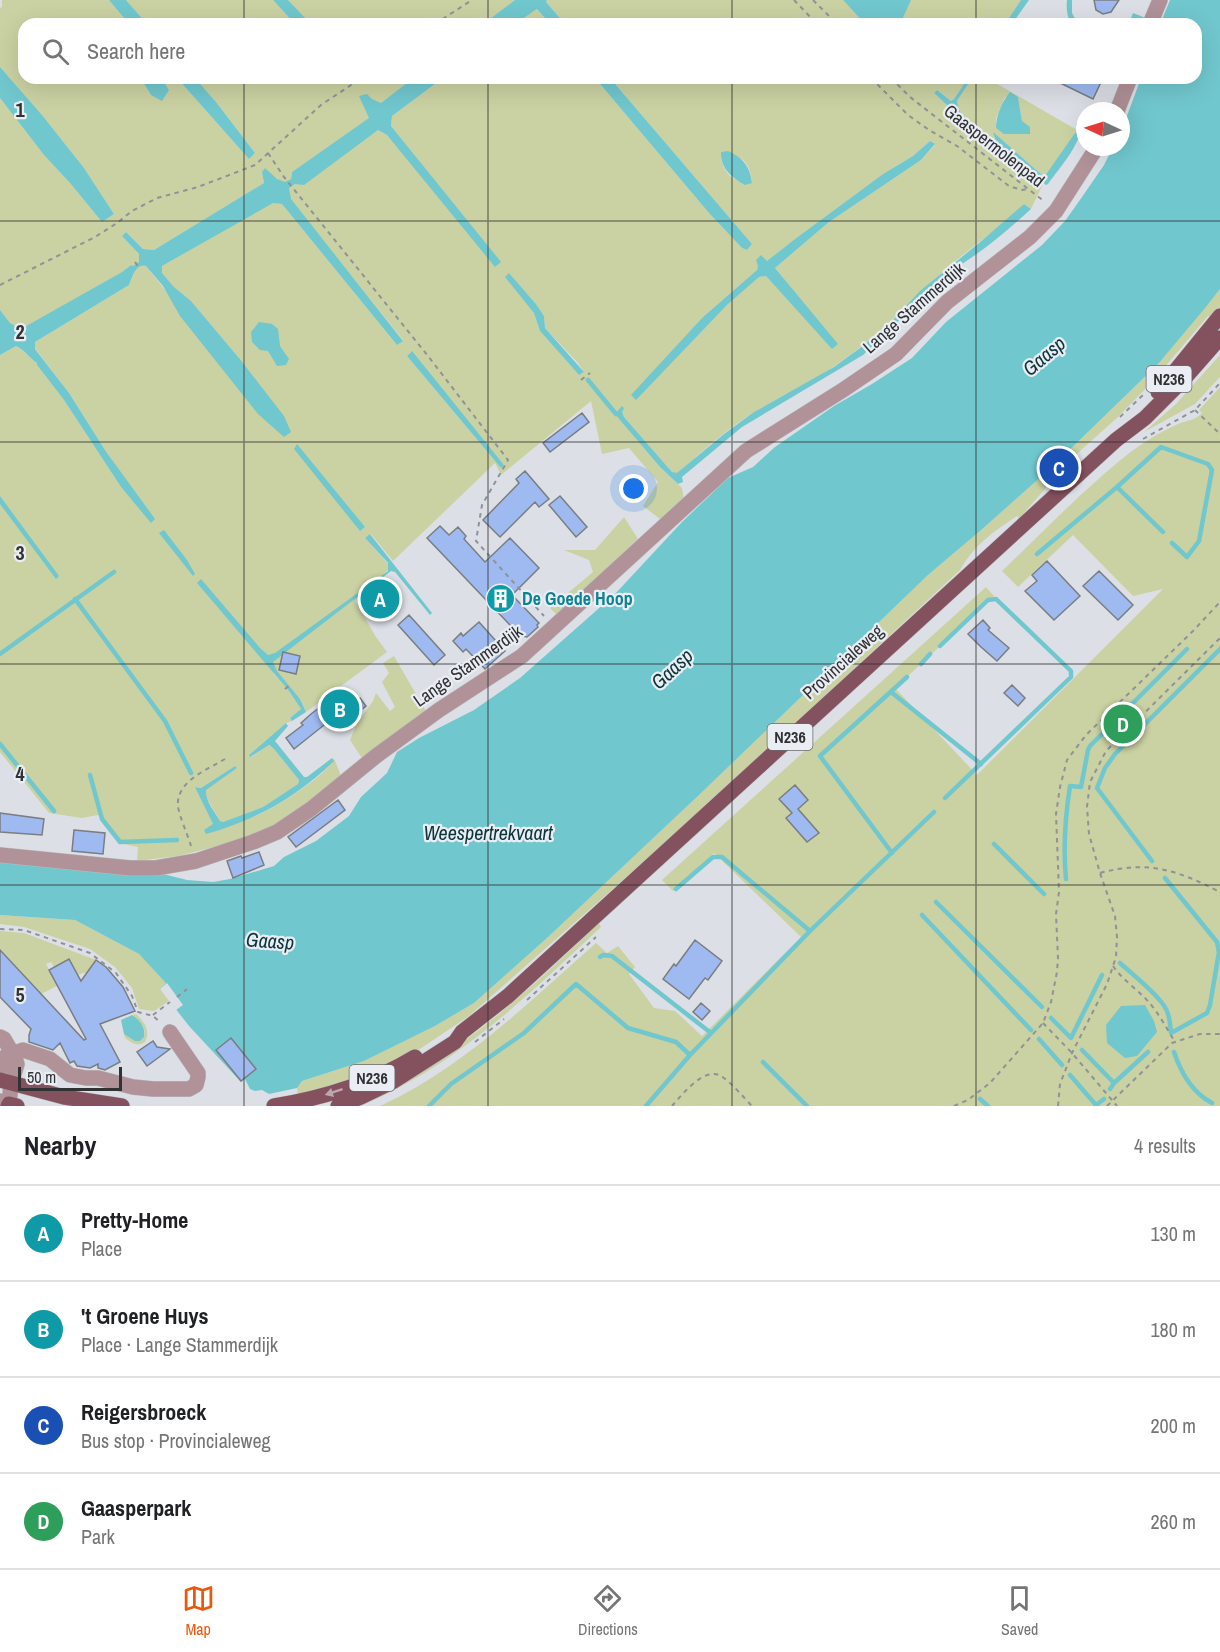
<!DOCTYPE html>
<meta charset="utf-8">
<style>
body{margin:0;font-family:"Archivo Narrow",sans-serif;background:#f6f6f6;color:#202124}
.compass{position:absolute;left:1076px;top:102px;width:54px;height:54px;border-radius:50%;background:#fff;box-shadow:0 6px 24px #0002;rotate:274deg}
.scale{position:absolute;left:18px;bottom:15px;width:104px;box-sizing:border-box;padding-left:6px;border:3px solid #303234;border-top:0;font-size:16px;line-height:21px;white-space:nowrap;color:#303234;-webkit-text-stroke:4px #eaedf3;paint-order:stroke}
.you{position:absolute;left:634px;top:489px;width:21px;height:21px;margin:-15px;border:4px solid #fff;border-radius:50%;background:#1a73e8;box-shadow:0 0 0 9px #1a73e833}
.badge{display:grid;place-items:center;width:39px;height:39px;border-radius:50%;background:#ea580c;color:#fff;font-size:20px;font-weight:700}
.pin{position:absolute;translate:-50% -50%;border:3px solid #fff;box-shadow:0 2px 6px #0006}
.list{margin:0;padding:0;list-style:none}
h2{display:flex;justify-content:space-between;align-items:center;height:78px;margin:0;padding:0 24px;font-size:26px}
h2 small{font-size:20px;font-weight:400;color:#757577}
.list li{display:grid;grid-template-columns:39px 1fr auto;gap:18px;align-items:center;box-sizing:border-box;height:96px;padding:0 24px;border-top:2px solid #e0e0e0}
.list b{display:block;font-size:22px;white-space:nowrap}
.list p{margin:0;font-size:20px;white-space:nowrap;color:#757577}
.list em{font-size:20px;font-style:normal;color:#757577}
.icon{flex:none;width:33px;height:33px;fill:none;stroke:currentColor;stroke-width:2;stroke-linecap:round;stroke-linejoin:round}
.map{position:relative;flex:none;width:1220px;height:1106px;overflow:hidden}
.search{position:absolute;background:#fff;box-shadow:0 6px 24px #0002;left:18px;right:18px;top:18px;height:66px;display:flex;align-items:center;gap:15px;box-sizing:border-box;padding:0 21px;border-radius:18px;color:#757577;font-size:22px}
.sheet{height:462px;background:#fff}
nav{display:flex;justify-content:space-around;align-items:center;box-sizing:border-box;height:84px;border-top:2px solid #e0e0e0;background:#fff;font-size:16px;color:#757577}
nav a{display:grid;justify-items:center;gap:3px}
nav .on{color:#ea580c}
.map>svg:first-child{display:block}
</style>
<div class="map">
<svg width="1220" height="1106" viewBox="0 0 1220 1106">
<rect width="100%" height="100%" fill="#dce0e6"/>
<!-- green -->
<path fill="#cad1a2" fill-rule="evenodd" d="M2,0h107l20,24h-105v54h112l7,4 8,13 18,-5 -7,-12h15l72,81 6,-6 -39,-51 -21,-24h218l-32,25 -21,-7 10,22 -78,54 -1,7 -6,4 -23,-11 2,11 -110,67 -11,-1 -17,-17 -4,4 17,18 1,8 -7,4 -2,-1 -9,7 -101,58 -11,-7 -10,-13v-212l44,57 26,28 32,39 12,-8 -30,-46 -42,-53 -42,-48v-59l2,-1z
M126,0h147l22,24h-148z
M288,0h227l-32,24h-172z
M547,0h296l22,24h-300l-19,-22z
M902,0h119l-16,24h-108z
M537,9l13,15h-35z
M443,78h152l114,135 33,35 5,2 5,-6 -142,-166h307l4,4 5,-4h42l-14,21 -3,2 -14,-11 -3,3 15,14 2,5 -1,5 3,2 4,-4 12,7 -10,-12 -2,-9 15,-23h15l90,52 -28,42 -4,4h-2l-49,-42 3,11 46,39 -12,25 -7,-5c-25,25 -55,44 -81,68 -35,32 -67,66 -107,93 -25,18 -54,30 -80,46 -28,17 -54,40 -79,63l-5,-2 -48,-55 -3,-5 -5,2 44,53 22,21 2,12 -24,19 -17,-13 15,-24 -29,-34 -27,6 -11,-53 -90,74 -6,-12 -102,98 -22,-27 -6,4 23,26v6l-33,31 21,36 11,15 -81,60 -6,-13 -24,-28 -3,2 16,18 12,18 -11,9 2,3 -6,2 -37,32 2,2 17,-12 6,4 25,31 -1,4 -35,23 -40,15 -3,-1 -15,-26 1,-6 31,-21 -2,-2 -34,22 -5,-1 17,37c12,-2 25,-3 37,-6 18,-5 80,-44 84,-60l7,18 -60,50 -67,21 -36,9 -41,5 1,-14 -19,-4 -21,-28 -16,3 -33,-5 -49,-61v-397l16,-9c8,4 13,12 21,17v2l27,35 57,87 30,35 -80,-126 -36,-48v-6l94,-57c4,-9 6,-21 17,-19l23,29 70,63 -48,-57 -17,-14 -12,-14v-7l111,-64 9,2 115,141 6,-5 -113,-141 -1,-11 89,-58 9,5 113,127 -109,-136 1,-10zM1005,97h13l4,24 -26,7v-10zM930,141l5,4 -14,15 -92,62 -54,46 62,76 -5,4 -66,-72 -7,1 -32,28 -91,94 -4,-3 71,-79 54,-47 4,-15 5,7 29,-23 88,-65 30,-18zM721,152c22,5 28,8 31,30 -5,0 -10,0 -15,-2 -11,-4 -17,-17 -16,-28zM509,273l27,31 8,12 1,12 33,35 6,9 -5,3 -39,-44 -6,-18zM411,352l93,113 -3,3 -94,-112zM297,445l67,82 -3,3 -32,-39z
M1220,289v19l-8,10 -4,-2 -56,66 -34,35 -65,58 2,2 -36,42 -2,-3c-23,15 -44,30 -57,54l-251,234 -240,212 -55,37 -37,18 -44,16 -35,8 -1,-7 5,-7 62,-20 71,-35 39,-23 73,-65 152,-143 229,-220 52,-44 72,-64 107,-104z
M1220,355v22l-25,27 -51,28 32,-28z
M1220,387v719h-840c82,-37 150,-105 216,-163l11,10 11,-7 17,21 -6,7 25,34 21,3 27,25 99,-99 -87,-84 -41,38 -11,-11 324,-293 8,9 -99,92 82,87 186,-186 -30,7 -60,-61 -55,52 -16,-16c40,-38 78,-78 121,-113 16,-13 35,-25 55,-34 9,-4 17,-3 24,-11l-3,-3z
M624,517l14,22 -81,76 -7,-7 43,-36 -4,-12 -25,-10h31z
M394,656l33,57 -65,45 -12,-18 7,-17 16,-22 3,-8 14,18 5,-4 -13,-25 7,-9 -6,-10z
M0,915l75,5 64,34 28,29 -7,6 9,12 -15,10 -15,-2 -7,-21 -17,-21 -25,-18 -66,-22 -24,-3z
M599,923l2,4c-63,59 -127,122 -205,162 -16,8 -31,17 -48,17 26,-13 53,-25 78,-40 61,-36 121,-93 173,-143z
M0,931l24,2 72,27 -10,13h-3l-5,2 -24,-8 -3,-5 -5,2 6,11 7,10 -18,9 -41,-44z
M136,1014c8,7 15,17 9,28 -8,5 -13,1 -20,-4l-1,-4 13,7c16,-4 4,-20 -5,-26z"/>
<!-- water -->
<path fill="#71c7ce" d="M109,0h17l21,24h-18z
M273,0h15l23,24h-16z
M515,0h32l-1,2 19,22h-15l-13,-15 -22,15h-32z
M843,0h68l-11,24h-35z
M1021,0h8l-17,24h-7z
M1067,0h5v13l6,11h-7c-4,-8 -5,-15 -4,-24z
M1170,0h50v289l-15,19 -46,55 -107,104 -72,64 -52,44 -229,220 -152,143 -73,65 -39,23 -71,35 -62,20 -5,7 -28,6 -7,-4 -7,1 -5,-2 -5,-10 -4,3 -52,-56 -29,-37 6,-6 -27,-29 -64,-34 -75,-5v-53l159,11 28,7 26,2 17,-3 44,-13 10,-9 32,-16 33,-25 12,-19 26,-24 10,-21 22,-14 55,-28 46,-32 95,-84 67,-72 46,-44 25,-11 22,-20 59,-41 38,-22 40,-26 34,-36 96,-77 23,-24 17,-24 22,-32 9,-18h8v-15l20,-54h55v-54h-48l-17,-6 2,-5 23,9h5z
M0,67l42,48 42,53 30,46 -12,8 -32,-39 -26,-28 -44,-57z
M136,78h26l7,12 -7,11 -11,-6 -8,-13z
M177,78h18l21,24 39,51 -6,6z
M413,78h30l-51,38 -1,10 110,136 -6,5 -108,-132 -9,-5 -74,55 -9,-1 -6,4 2,11 112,142 -6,4 -115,-141 -9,-1 -111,63v7l12,14 17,14 48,57 45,58 7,16 -7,5 -26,-23 -78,-98 -17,-30 -17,-20c-11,-2 -13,10 -17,19l-94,57v7l34,44 38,60 48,66 -4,4 -30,-36 -57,-87 -27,-35v-2c-8,-5 -12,-13 -21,-17l-16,9v-45l10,13 11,6 101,-57 9,-7 2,1 6,-4v-8l-17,-18 4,-4 17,17 11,1 110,-67 -2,-11 3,-4 12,11 8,3 6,-3 1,-7 77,-54 -10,-22 8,-2 5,5 9,4z
M595,78h15l142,166 -5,6 -5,-2 -33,-35z
M968,78h4l-15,23 2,9 12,15 -14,-10 -4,4 -3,-1 2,-4 -3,-7 -15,-14 3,-3 14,11 3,-2z
M1010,92l8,5 4,24 8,6v7h-26l-8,-6c0,-13 6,-26 14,-36z
M1076,123l6,3c-4,22 -21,40 -34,58l-2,1 -49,-40 -4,-13 50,44h2l32,-46z
M930,141l5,3 -14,16 -92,62 -54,46 63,76 -6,5 -66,-73 -7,1 -32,28 -91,95 -5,-5 72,-78 54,-47 1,-4 -2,-6 5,-5 6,6 28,-22 88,-65 30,-18z
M728,151c15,7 22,15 24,32l-7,2c-13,-7 -25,-17 -24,-33z
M1024,204l7,5c-25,23 -50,44 -79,61l-89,85 -121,72 -60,50 1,5 -5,2 -18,-17 -45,-53 7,-8 2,2 -2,4 2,5 48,55 5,1 47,-39 30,-22 80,-45 30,-22 29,-25 27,-29 59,-48z
M509,273l27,31 8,12 1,12 39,44 -5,3 -39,-44 -6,-18 -29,-36z
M259,322l13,2 6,5 2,17 9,13 -3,6 -9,1 -9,-15 -8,-1 -8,-8 -1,-10z
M412,351l92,114 -3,3 -94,-112z
M297,444l68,83 -5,4 -66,-82z
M0,496l59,80 -3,3 -56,-75z
M164,530l23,30 8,14 -2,2 -34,-43z
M370,534l62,79 -2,2 -35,-43 -4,-1 -118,91 4,9 23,28 6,13 -14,9 -2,-3 11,-9 -12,-18 -92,-108 4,-4 59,69 8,7 7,-2 113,-82v-8l-23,-25z
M286,723l2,3 -13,15 29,36h3l25,-19 2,3c-35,35 -80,60 -128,73l-2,-4 9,-6 -18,-37 6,1 34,-22 2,2 -31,22c-1,11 9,22 14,31l3,1 40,-15 35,-23 1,-4 -25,-31 -5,-4 -19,12 -1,-2z
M1145,1005l9,16 3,11 -20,24 -12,2 -18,-15 -1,-18 15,-19z
M132,1015c8,5 14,13 12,22l-4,4h-5l-11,-7 -3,-14z"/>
<!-- pier -->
<path fill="#dce0e6" d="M167,983l16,22 -7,5 -16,-21z"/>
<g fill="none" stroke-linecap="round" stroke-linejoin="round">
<!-- stream -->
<path stroke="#71c7ce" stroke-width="4.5" d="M588,380l28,34
M1117,487l46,45
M1037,554l80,-67 44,-40 47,17 4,6 -13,71 -12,16 -15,-14
M75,599l90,122 26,52
M940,646l48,-46 8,-1 75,72v6l-126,121
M0,654l114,-82
M921,664l9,-10
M891,692l90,72
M0,744l54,67
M90,775l12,44 18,23 57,-2
M994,844l50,50
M892,853l-72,-97 87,-79
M1152,861l-55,-73 8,-20 10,-14 105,-105
M1066,879c-3,-31 -1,-61 4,-93l11,1 7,-37 2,-4 97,-97
M676,889l37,-32h9l88,74
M936,902l106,105
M922,915l109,115
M600,957l3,-2 9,1 99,77
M1120,963c13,12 38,31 46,46 4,7 4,15 5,24l36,-20 3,-8 9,-53 -2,-10 -52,-64
M1051,1018l20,20 31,-63
M1039,1039l23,26
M1082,1050l32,33
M1174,1052c7,21 19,41 38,51
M763,1062l44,44
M1070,1075l26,30 8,-6
M1110,1089l4,-6 34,-31
M980,1099l8,7
M429,1106l22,-22 73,-51 52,-49 52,44 48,14 14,13
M646,1106l44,-51 120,-124 124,-119"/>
</g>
<!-- building -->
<path fill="#9ebaf0" stroke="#7a7d82" stroke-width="1.5" d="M1094,0h25l-8,12 -8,2 -7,-4z
M1050,78h53l-10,21z
M582,413l7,9 -39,30 -7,-9z
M525,471l24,28 -10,8 -4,-5 -35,35 -17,-17 36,-37 -3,-4z
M560,496l27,31 -11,10 -27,-32z
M440,526l9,9 9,-8 8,9 -2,3 21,23 25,-24 29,30 -27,27 27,28 -2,2 1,2 -11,10 -5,-1 -13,-12 -82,-86z
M1047,561l33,35 -26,24 -29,-29 12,-10 -5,-6z
M1099,571l34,34 -15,15 -35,-34z
M385,583l12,16 -21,16 -12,-17z
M409,615l36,40 -11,10 -36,-40z
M983,620l7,8 -2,2 21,18 -12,13 -16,-14 -13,-13z
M479,622l26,29 -20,18 -19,-20 -3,3 -10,-11 8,-8 2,3z
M283,652l17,4 -4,18 -17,-4z
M1012,685l13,13 -7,8 -14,-13z
M337,697l6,8 10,-7 3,3 4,-3 6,8 -21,16 -6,-9 -45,36 -8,-11 17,-13 -2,-2 10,-9 16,-12 1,2z
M795,785l13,15 -10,9 21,24 -12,9 -21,-24 6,-5 -13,-14z
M338,800l7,10 -49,37 -8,-10z
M0,813l44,6 -2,16 -42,-3z
M74,830l31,3 -2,21 -31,-3z
M259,852l5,13 -31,13 -6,-17 14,-5 1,2z
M695,940l27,21 -14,19 -3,-2 -16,21 -26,-20 11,-15 2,2z
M0,950l84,90 2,-1 -37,-69 20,-11 12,22 15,-21 10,7 17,20 12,24 -35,13 20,38 -15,8 -7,-2v-4l-8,4 -13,-2 -3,-5 -4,2 -10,-20 -7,7 -24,-8v-7l2,-6 -31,-32z
M701,1003l9,8 -8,9 -9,-8z
M231,1038l25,31 -15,12 -25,-31z
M153,1041l4,6 13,2 -23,17 -10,-14z"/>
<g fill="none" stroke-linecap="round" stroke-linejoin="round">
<defs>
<path id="minor" d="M1150,24l10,-24
M1117,111l13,-33
M0,855l130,13h26l40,-7 57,-19 24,-10 34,-23 65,-53 63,-46 83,-54 224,-205 97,-61 53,-36 51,-52 83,-65 26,-26 41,-64
M0,1037l4,2 11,19 2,6 -6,20 -2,20 -9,-3
M0,1069l2,-8 4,-5 17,-6 27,9 20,16 16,3h12l35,9 20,2h36l7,-4 2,-8v-4l-28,-41"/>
<path id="major" d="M1158,392l62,-76
M0,1080l64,17 58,9
M8,1106l1,-2 8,2
M274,1106c49,-8 98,-23 141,-49
M338,1106l23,-9 33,-16 61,-39 7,-10 46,-36 608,-556 29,-22 38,-38 37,-42"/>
</defs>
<!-- minor casing -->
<use href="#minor" stroke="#babdc2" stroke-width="16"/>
<!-- major casing -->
<use href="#major" stroke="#babdc2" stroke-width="16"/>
<!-- path -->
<path stroke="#8f9297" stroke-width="2" stroke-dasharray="4.5 4.5" stroke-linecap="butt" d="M794,0l23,24
M813,0l24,24
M435,24l37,-24
M871,78l37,37 21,15 28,16 52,40 13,4 5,-1
M891,78l19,19 135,105
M268,153l16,24 144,179 80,104 -26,45 -6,36 68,75
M135,262l5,7
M0,285l95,-48 22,-14 15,-12 25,-13 41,-11 57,-22 66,-60 30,-20 7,-7
M581,380l9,-7
M1195,410l25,24
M1120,417l24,-23
M1143,439l52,-29 25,-27
M285,689l5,-4
M191,846c-3,-11 -12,-30 -13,-40 -2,-25 29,-36 47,-47
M1100,873c48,-13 77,-3 120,19
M0,929l24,1 66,23 26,20 16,23 6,16 15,4 8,7
M1113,966c8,12 21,21 31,31 13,13 22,30 31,45
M177,997l10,-8
M527,1000l69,-63
M153,1015l17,-13
M1043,1023l29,30 45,53
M475,1042l29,-23
M672,1106c10,-11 32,-40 49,-30 10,6 23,22 31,30
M954,1106l14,-6 22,-17 53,-60 8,-21 6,-30 1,-14 -2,-44 3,-22 -3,-78 4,-27 7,-27 19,-25 107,-104 27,-29
M1058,1106l2,-22 12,-31 35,-69 9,-27 1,-20 -2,-21 -15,-43 -11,-39 -2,-27 3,-25 16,-31 114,-113
M1107,1106l65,-63 28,-9h20"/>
<!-- minor -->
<use href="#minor" stroke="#b09298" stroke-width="15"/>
<!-- major -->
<use href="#major" stroke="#84515e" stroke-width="15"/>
</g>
<!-- one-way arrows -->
<defs><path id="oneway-solid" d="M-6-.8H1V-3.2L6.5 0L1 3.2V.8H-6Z" transform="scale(1.5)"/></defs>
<use fill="#bca7b0" href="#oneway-solid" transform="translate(334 1092) rotate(162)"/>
<!-- grid -->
<path fill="none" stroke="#303234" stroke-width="1.5" stroke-opacity="0.55" d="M244,0v24M488,0v24M732,0v24M976,0v24M244,78v1028M488,78v1028M732,78v1028M976,78v1028M0,221h1220M0,442h1220M0,664h1220M0,885h1220"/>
<!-- icons -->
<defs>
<symbol id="building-disc" viewBox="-11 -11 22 22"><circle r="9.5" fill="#0f9aa8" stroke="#eaedf3"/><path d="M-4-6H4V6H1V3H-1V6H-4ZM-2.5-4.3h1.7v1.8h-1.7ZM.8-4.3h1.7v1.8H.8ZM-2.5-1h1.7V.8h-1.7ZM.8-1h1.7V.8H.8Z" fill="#fff"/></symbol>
</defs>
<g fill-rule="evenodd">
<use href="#building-disc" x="484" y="582" width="33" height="33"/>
</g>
<g text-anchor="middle" stroke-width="4.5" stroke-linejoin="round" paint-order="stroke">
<!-- shield labels -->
<g fill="#eaedf3" stroke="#686a6d" stroke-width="1.5">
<rect x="1146.5" y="366" width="45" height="26" rx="4.5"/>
<rect x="767.5" y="724" width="45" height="26" rx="4.5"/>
<rect x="349.5" y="1065" width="45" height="26" rx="4.5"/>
</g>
<g font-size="16" font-weight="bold" fill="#303234">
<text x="1169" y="385">N236</text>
<text x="790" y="743">N236</text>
<text x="372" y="1084">N236</text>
</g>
<!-- street labels -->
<g font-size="18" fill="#303234" stroke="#eaedf3">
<text transform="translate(994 146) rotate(38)" y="6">Gaaspermolenpad</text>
<text transform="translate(914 308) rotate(-41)" y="6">Lange Stammerdijk</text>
<text transform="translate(843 662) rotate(-42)" y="6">Provincialeweg</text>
<text transform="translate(468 666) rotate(-35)" y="6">Lange Stammerdijk</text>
</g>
<!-- culture labels -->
<g font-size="18" font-weight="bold" fill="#0d838f" stroke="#eaedf3" text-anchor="start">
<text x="522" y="605">De Goede Hoop</text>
</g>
<!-- water labels -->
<g font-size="20" font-style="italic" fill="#0b3539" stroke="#eaedf3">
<text transform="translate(1044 356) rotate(-40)" y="7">Gaasp</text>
<text transform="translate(672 669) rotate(-43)" y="7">Gaasp</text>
<text x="488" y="840">Weespertrekvaart</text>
<text transform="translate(270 941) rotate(4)" y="7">Gaasp</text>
</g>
</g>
<g font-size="20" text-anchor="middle" font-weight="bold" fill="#303234" stroke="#eaedf3" stroke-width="4.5" stroke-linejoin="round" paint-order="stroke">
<text x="20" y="117">1</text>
<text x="20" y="339">2</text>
<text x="20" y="560">3</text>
<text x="20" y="781">4</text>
<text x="20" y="1002">5</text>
</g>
</svg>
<svg class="compass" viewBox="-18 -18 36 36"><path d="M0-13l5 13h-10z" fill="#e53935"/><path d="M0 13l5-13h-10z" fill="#757577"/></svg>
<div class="scale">50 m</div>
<div class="you"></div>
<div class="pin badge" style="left:380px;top:599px;background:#0f9aa8">A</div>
<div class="pin badge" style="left:340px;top:709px;background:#0f9aa8">B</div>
<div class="pin badge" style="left:1059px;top:468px;background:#1a4fb4">C</div>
<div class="pin badge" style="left:1123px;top:724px;background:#2e9e5b">D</div>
<div class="search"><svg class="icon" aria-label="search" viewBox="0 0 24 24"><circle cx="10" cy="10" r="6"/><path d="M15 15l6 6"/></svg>Search here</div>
</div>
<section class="sheet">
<h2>Nearby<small>4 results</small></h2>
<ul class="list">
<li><span class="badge" style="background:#0f9aa8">A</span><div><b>Pretty-Home</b><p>Place</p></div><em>130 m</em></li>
<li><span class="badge" style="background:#0f9aa8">B</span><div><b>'t Groene Huys</b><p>Place · Lange Stammerdijk</p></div><em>180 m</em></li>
<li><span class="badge" style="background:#1a4fb4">C</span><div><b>Reigersbroeck</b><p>Bus stop · Provincialeweg</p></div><em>200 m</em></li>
<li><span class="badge" style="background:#2e9e5b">D</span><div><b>Gaasperpark</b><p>Park</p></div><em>260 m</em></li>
</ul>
</section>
<nav>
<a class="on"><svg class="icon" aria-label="map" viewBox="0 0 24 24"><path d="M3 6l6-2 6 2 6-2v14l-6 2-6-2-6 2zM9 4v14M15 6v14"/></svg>Map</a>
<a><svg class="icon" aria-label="directions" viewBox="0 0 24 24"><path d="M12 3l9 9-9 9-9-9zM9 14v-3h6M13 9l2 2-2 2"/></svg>Directions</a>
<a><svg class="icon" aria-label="saved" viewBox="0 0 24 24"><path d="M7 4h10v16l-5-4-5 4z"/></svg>Saved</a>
</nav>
